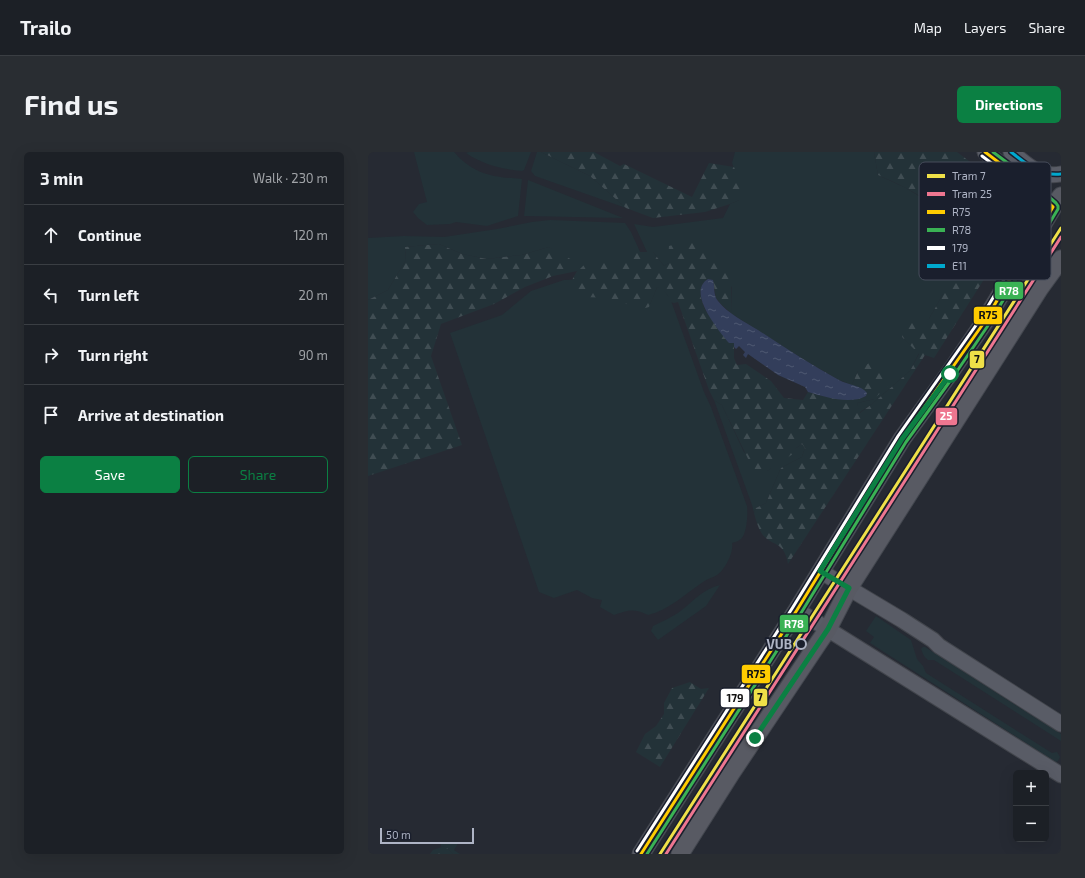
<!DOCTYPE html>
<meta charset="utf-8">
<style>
body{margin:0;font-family:"Exo 2",sans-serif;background:#292d32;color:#f1f3f6}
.controls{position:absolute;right:12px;bottom:12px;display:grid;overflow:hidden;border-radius:6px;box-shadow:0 4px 16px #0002}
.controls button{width:36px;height:36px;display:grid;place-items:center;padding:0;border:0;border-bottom:1px solid #3a3e43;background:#1c2026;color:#f1f3f6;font:20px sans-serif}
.scale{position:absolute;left:12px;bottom:10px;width:94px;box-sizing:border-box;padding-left:4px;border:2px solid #aeb4c5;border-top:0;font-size:11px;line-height:14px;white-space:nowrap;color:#aeb4c5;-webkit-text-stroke:3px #1a1f2d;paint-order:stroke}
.stop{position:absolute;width:12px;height:12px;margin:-9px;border:3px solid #0b8043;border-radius:50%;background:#fff}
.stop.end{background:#0b8043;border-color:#fff;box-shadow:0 1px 4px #0008}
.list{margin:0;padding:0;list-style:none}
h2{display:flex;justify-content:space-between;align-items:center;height:52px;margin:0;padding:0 16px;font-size:17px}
h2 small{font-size:13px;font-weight:400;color:#a0a3a7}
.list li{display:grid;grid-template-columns:26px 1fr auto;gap:12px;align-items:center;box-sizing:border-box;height:60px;padding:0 16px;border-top:1px solid #3a3e43}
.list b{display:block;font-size:15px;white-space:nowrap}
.list em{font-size:13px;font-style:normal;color:#a0a3a7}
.actions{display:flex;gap:8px;padding:12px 16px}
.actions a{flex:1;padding:9px 0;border:1px solid #0b8043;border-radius:6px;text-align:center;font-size:14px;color:#0b8043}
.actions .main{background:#0b8043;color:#fff}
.icon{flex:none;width:22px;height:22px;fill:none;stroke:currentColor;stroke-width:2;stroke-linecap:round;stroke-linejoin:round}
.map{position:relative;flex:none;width:693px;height:702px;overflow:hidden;border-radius:6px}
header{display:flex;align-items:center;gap:24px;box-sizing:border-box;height:56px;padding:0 20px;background:#1c2026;border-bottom:1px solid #3a3e43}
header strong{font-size:19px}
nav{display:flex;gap:22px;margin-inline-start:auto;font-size:14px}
.intro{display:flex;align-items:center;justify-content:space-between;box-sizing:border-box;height:96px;padding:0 24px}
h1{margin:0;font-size:28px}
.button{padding:10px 18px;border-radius:6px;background:#0b8043;color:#fff;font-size:14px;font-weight:700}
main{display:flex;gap:24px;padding:0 24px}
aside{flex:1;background:#1c2026;border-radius:6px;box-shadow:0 4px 16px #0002}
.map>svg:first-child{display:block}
</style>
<header>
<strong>Trailo</strong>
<nav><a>Map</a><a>Layers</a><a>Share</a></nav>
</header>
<div class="intro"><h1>Find us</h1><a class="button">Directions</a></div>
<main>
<aside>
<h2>3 min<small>Walk · 230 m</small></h2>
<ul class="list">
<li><svg class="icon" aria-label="ahead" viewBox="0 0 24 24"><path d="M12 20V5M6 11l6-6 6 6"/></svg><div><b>Continue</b></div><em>120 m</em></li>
<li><svg class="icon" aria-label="left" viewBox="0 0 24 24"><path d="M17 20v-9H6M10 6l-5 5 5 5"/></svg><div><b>Turn left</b></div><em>20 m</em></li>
<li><svg class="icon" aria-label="right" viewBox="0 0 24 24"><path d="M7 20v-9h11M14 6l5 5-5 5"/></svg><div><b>Turn right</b></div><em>90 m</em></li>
<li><svg class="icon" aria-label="arrive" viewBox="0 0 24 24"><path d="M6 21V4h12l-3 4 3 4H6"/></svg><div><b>Arrive at destination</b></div></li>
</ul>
<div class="actions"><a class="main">Save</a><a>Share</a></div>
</aside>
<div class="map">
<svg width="693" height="702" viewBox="0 0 693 702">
<defs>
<pattern id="forest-firs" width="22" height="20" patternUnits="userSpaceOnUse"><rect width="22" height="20" fill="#233238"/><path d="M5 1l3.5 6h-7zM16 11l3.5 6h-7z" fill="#404d53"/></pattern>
<pattern id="water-ripples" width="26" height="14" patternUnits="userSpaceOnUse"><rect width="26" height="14" fill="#333e5b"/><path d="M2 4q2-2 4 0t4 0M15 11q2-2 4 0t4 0" fill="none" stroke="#4e5871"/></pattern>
</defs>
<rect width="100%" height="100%" fill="#262a33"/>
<!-- green -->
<path fill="#233238" d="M46,0h40c20,23 39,25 68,27l-4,37 -31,10 -31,-4 -6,2 -23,1 -9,-7 -5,-6 6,-8 8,-2z
M101,0h62l-7,18 -2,1c-21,-2 -38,-6 -56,-18z
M169,0h4l49,24 36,32 -91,-32 -4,-5z
M367,0h139l4,23 28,13 26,16 24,41 3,11 -16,38 -14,25 -27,18 17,16 -9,18 -38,33 -13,9 -2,-10 17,-4 -16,-28 -6,14 -13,-5 -33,-19 -74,-47v-27l-63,-24 -5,3 -11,-14h-6l-13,-28 19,3 70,-9 7,-14 9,-4 -3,-26 -4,-11z
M160,28l95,38 -99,-2z
M182,68l75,3 6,9 22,48 -75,-9 -29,-24 -27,8 -35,4 -25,-5 -23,-10 -34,3 1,13 -18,30 -20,10v-62l36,-2 40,1 53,-8 35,-7z
M238,126l44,26 7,-17 6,2 7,9 34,94 7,15 36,99c1,8 0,27 -6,33 -2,2 -6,3 -9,4 2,9 -7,27 -15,32 -5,3 -10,4 -14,7 -18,12 -34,28 -55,33 -14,-7 -20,-5 -34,0l-14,-8 2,-7 -10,-2 -15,-8 -23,8 -15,-6 -89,-259 52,-18 29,-24 33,-11z
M346,248l8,5 22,47 23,19 29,-23 6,-4 3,4 -3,9 -21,11 -15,35 -10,5 -2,5 -2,-8z
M352,433l-14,21 -48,34 -7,-9 2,-5c8,-4 17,-8 25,-13 14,-10 24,-24 42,-28z
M508,464l35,24 6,19 6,7 3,7 126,80 5,-1 3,5 -2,4 -2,1 -186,-119 4,-6 -8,-6z
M555,495h2l136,87v7l-127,-81h-6c-4,-3 -5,-6 -7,-11z
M73,690h18l-5,8 6,4h-7l-8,-8 -4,1z"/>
<!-- forest -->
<path fill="url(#forest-firs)" d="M173,0h53l26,14 4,-2 68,33 17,-34 25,4 11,26 -6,7 -9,4 -25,8 -52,6 -27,-10 -36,-32z
M506,0h83l73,55 -96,151 -9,-3 -137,209c-4,-24 -16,-17 -26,-30 -4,-6 -6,-14 -8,-21l2,-5 10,-5 15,-35 21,-11 3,-9 -3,-4 -6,4 -3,6 -26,17 -7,1 -8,-5 -30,-62 -8,-5 -5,-10 -31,-88 -4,1 -3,-1c-2,-7 -7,-12 -14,-15l-8,20 -11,3c-19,-12 -39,-14 -61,-12l-6,-16 6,-11 -24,5 -28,11 -31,17 -53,20 -10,32 31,89 -94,31v-176l20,-10 18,-30 -1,-13 34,-3 23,10 25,5 35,-4 27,-8 25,14 4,10 8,-8 34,-1 13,-10h20l11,14 5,-3 -1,-4 1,-13 18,-5 12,2 32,35 1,36 -11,-10 -5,-6 -3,-18 -5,-1c-12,7 -7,24 -1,34 7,10 19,20 27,30v15l3,7 9,-1 25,17 13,17 19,2 5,-8c20,6 37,9 57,5l1,-1 -14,-11 6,-14 12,-9 11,1 5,11 2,12 -14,13 -17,4 3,10 12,-9 38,-33 9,-17 -17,-17 5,-13 22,-5 14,-25 -19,-29 35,-9c-3,-10 -21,-47 -28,-52 -16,-13 -35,-21 -53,-29z
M322,530l11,7 8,-1 -49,79 -24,-15 9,-18 11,-8 8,-12v-11l8,-15z
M77,694l8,8h-23l3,-4z"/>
<!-- water -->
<path fill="url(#water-ripples)" d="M340,127l5,1c2,7 0,15 5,21 9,12 27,21 40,29 26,17 53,35 81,50 9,5 22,5 28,13l-1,3c-17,9 -40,1 -58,-4l-3,-5 -27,-12 -30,-21 -2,4 -3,-3 2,-3 -6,-6 -3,3 -2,-2v-4h-5c-10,-12 -43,-51 -21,-64z"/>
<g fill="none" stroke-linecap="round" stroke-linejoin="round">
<defs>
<path id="secondary" d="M617,0l37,28 31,27
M643,0c17,13 27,26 50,22
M452,419l82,49 31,20 6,6 122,78
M429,458l264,165"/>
<path id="primary" d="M273,702l156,-244 105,-171 47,-65 34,-50 70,-117 8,-11
M312,702l52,-82 87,-130 9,-13 21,-41 191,-300 21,-29"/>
</defs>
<!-- secondary casing -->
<use href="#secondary" stroke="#42454c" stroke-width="17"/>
<!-- primary casing -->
<use href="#primary" stroke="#43474f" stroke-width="19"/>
<!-- secondary -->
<use href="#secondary" stroke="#595c66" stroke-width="15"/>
<!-- primary -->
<use href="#primary" stroke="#585a63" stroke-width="17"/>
<defs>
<path id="bus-1" d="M273,702l156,-244 105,-171 81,-115 70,-117 -31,-27 -37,-28"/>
<path id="bus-2" d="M279,702l154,-241 105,-171 47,-65 34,-50 71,-118v-3l-2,-3 -31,-27 -32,-24"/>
<path id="bus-3" d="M269,699l156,-244 105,-171 81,-115 68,-113 -28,-24 -37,-28"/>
<path id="bus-4" d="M643,0c17,13 27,24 50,22"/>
</defs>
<!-- bus-1 casing -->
<use href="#bus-1" stroke="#1a1f2d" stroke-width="6"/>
<!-- bus-2 casing -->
<use href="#bus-2" stroke="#1a1f2d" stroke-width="6"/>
<!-- bus-3 casing -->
<use href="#bus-3" stroke="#1a1f2d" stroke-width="6"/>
<!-- bus-4 casing -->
<use href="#bus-4" stroke="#1a1f2d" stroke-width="6"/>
<!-- bus-1 -->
<use href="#bus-1" stroke="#fc0" stroke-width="3"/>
<!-- bus-2 -->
<use href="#bus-2" stroke="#3ab254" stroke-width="3"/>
<!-- bus-3 -->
<use href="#bus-3" stroke="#fff" stroke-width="3"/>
<!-- bus-4 -->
<use href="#bus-4" stroke="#00a9ce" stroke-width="3"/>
<defs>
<path id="tram-1" d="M292,702l401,-626"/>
<path id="tram-2" d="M298,702l395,-617"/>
</defs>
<!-- tram-1 casing -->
<use href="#tram-1" stroke="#1a1f2d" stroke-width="6"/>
<!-- tram-2 casing -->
<use href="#tram-2" stroke="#1a1f2d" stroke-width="6"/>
<!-- tram-1 -->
<use href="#tram-1" stroke="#efe048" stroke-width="3"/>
<!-- tram-2 -->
<use href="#tram-2" stroke="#ee7690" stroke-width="3"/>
</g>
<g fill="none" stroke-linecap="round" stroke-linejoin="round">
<!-- route -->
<path stroke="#0b8043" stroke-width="5" d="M387,586l73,-109 21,-41 -29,-17 82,-132 48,-65"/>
</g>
<!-- markers -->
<circle fill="#1a1f2d" stroke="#aeb4c5" stroke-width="2" cx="433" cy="492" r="5"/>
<g text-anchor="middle" stroke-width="4" stroke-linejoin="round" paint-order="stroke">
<!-- stop labels -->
<g font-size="13" font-weight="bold" fill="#aeb4c5" stroke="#1a1f2d" text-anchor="end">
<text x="424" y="497">VUB</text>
</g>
</g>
<!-- legend -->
<rect x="551" y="10" width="132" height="118" rx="6" fill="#1a1f2d" stroke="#464c5b" stroke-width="1"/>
<rect x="559" y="22" width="18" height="4" fill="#efe048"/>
<rect x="559" y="40" width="18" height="4" fill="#ee7690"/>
<rect x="559" y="58" width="18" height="4" fill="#fc0"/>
<rect x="559" y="76" width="18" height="4" fill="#3ab254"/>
<rect x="559" y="94" width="18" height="4" fill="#fff"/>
<rect x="559" y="112" width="18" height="4" fill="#00a9ce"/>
<g font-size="11" fill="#aeb4c5">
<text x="584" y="28">Tram 7</text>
<text x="584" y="46">Tram 25</text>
<text x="584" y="64">R75</text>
<text x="584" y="82">R78</text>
<text x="584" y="100">179</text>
<text x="584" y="118">E11</text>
</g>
<g stroke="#1a1f2d" stroke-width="1.5">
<rect x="626" y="129" width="30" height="19" rx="4" fill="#3ab254"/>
<rect x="605" y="154" width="30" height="19" rx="4" fill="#fc0"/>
<rect x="601" y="198" width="16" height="19" rx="4" fill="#efe048"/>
<rect x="567" y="255" width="23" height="19" rx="4" fill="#ee7690"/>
<rect x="411" y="462" width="30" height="19" rx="4" fill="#3ab254"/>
<rect x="373" y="512" width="30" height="20" rx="4" fill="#fc0"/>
<rect x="385" y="536" width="15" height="19" rx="4" fill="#efe048"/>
<rect x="352" y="536" width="30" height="20" rx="4" fill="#fff"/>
</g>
<g font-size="11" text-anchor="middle" font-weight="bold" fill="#fff">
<text x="641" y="143">R78</text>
<text x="578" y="268">25</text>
<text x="426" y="476">R78</text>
</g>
<g font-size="11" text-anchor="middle" font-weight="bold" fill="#111">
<text x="620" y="167">R75</text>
<text x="609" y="211">7</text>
<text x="388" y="526">R75</text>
<text x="392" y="549">7</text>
<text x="367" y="550">179</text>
</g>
</svg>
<div class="controls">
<button>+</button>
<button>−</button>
</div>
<div class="scale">50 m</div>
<div class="stop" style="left:582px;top:222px"></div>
<div class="stop end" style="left:387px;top:586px"></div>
</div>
</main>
